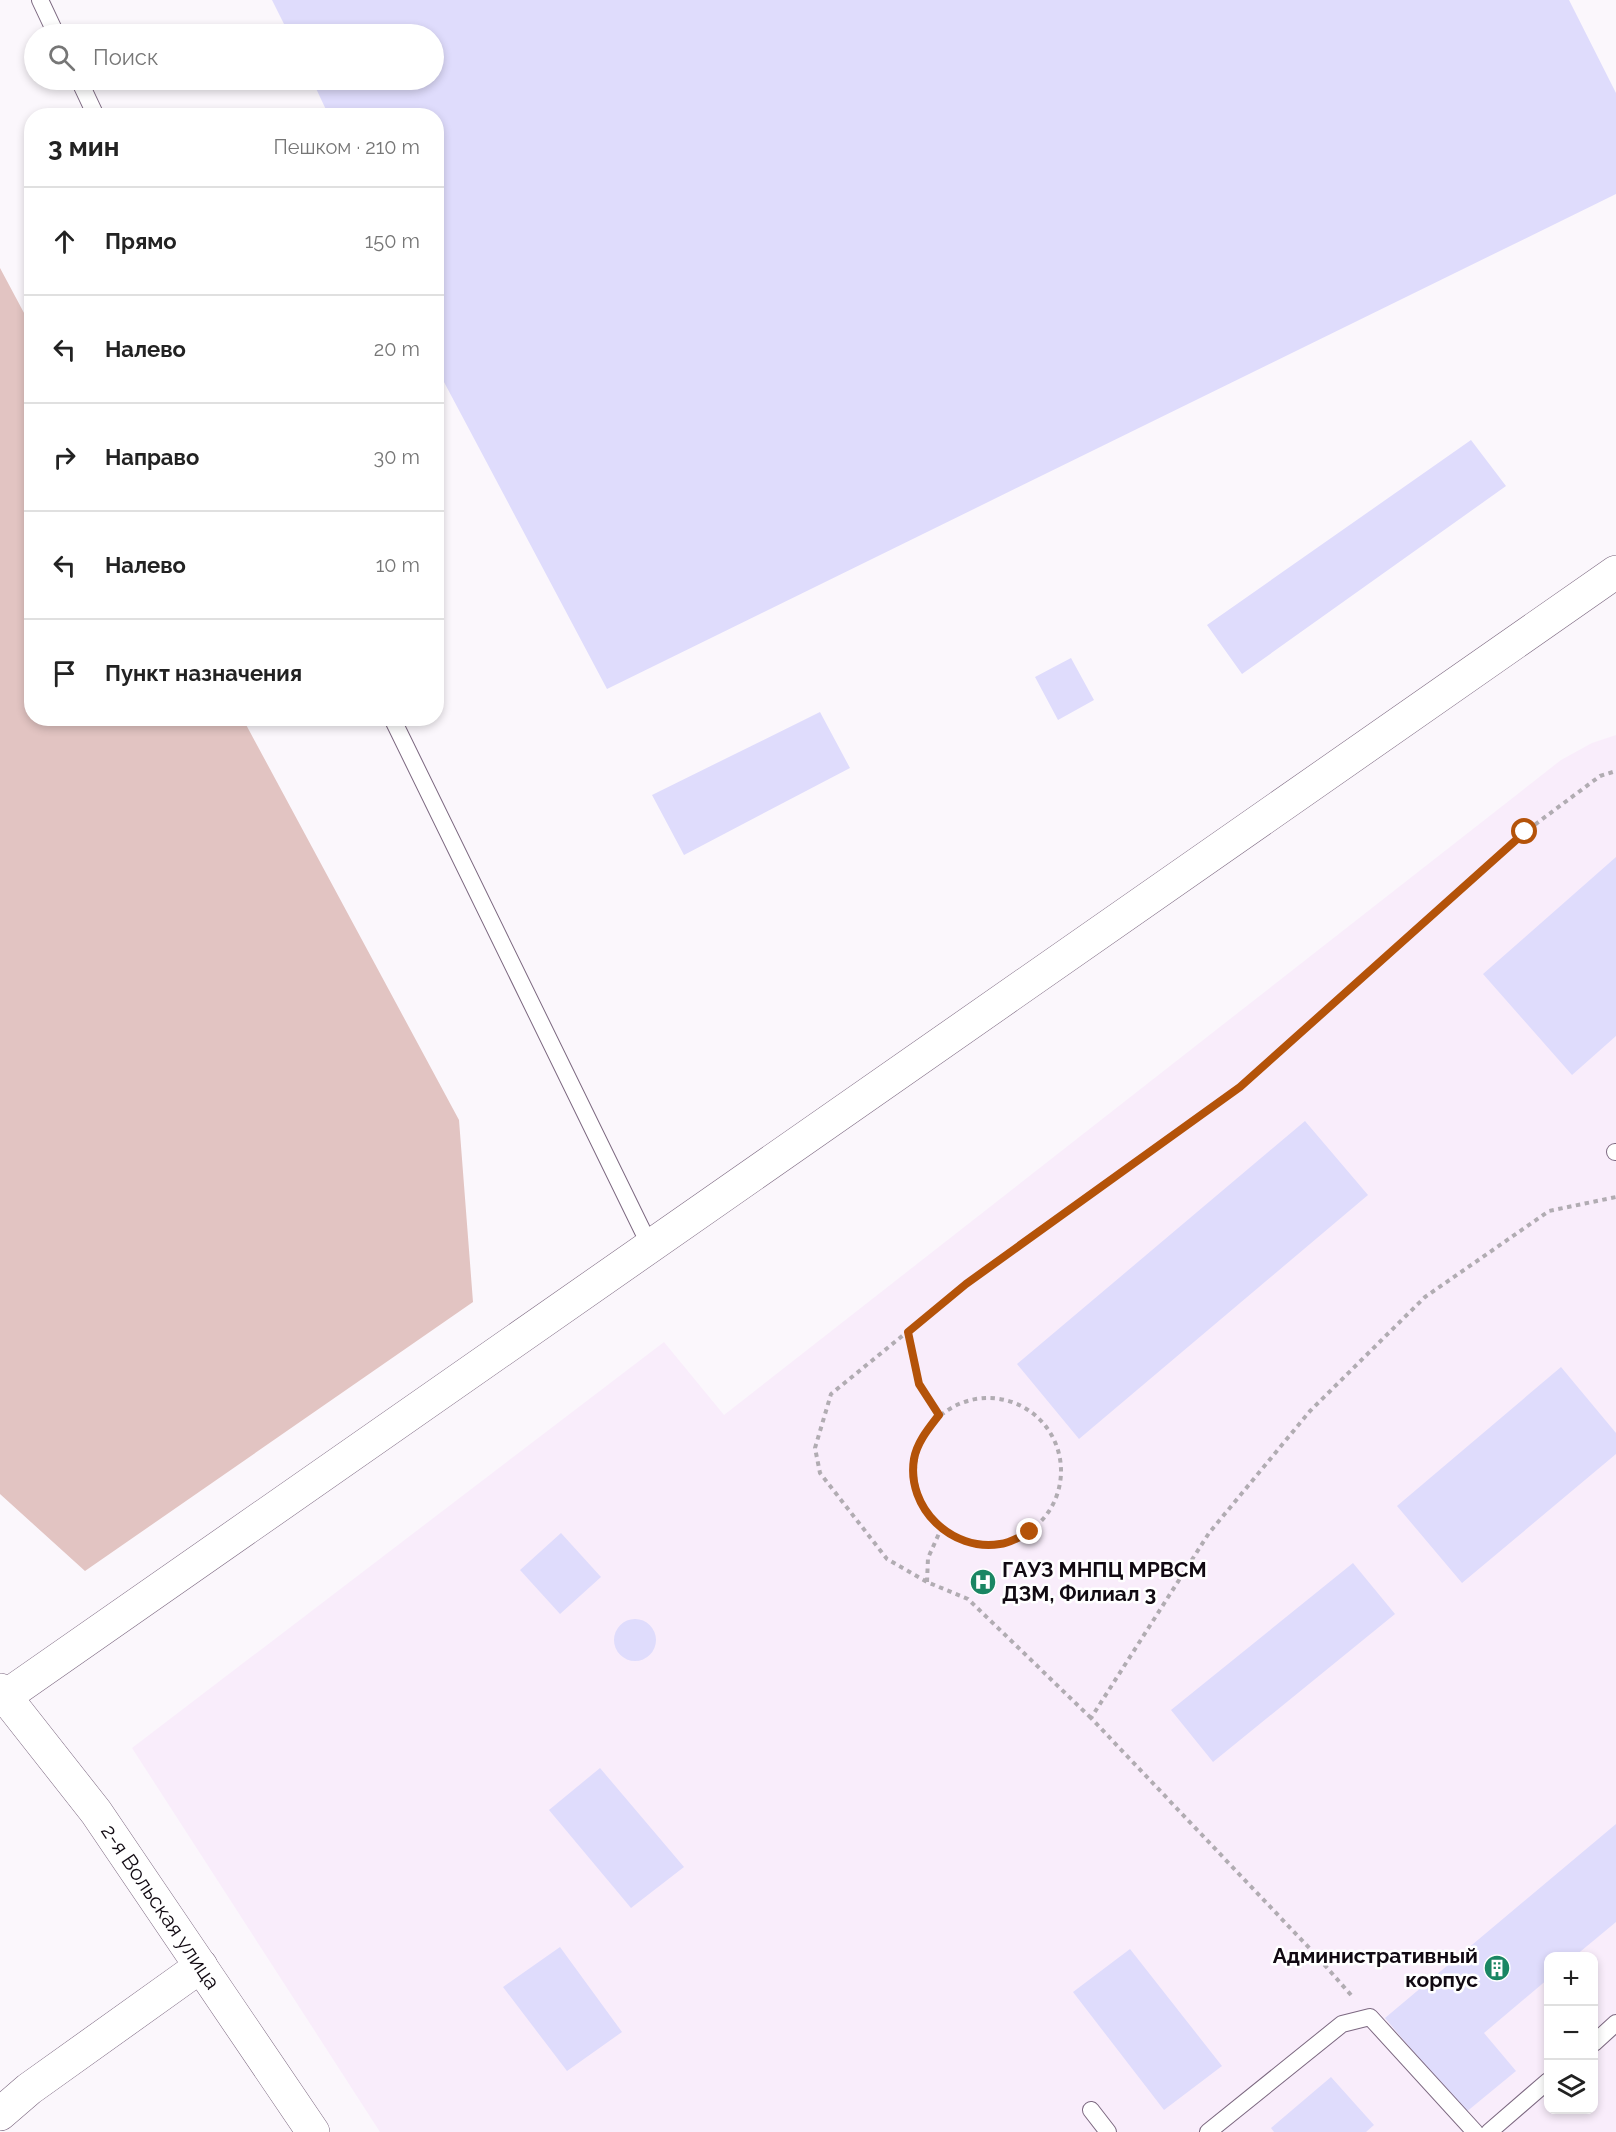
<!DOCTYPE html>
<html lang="ru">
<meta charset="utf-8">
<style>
body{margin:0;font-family:Raleway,sans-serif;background:#f2f2f2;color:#222}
.controls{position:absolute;right:18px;bottom:18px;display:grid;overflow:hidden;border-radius:12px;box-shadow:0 3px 9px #0003}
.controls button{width:54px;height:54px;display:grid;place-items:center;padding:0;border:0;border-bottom:2px solid #e0e0e0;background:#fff;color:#222;font:30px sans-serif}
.stop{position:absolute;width:18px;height:18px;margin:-14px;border:4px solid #b45309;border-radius:50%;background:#fff}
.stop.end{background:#b45309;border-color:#fff;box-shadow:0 2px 6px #0008}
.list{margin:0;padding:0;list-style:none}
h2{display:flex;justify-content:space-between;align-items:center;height:78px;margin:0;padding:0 24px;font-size:26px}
h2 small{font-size:20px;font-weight:400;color:#767676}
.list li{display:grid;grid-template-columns:39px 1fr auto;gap:18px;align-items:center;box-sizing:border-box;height:108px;padding:0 24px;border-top:2px solid #e0e0e0}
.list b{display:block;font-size:22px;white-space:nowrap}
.list em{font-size:20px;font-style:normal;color:#767676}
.icon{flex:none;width:33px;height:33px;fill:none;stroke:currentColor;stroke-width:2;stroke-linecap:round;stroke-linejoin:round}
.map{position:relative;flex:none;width:1616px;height:2132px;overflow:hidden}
.search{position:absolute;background:#fff;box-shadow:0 3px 9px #0003;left:24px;top:24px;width:420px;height:66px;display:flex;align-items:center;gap:15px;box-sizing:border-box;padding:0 21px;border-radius:33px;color:#767676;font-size:22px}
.panel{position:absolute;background:#fff;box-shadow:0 3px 9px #0003;left:24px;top:108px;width:420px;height:618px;border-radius:24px}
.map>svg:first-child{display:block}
</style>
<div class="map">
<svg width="1616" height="2132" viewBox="0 0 1616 2132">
<rect width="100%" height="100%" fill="#fbf7fc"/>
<!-- built -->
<path fill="#f9edfb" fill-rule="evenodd" d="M1616,735v1397h-1236l-248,-384 532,-406 60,73 837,-655 31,-17zM1548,1956h46v154h-46z"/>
<!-- green -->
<path fill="#e2c4c2" d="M0,268l31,58 1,392 211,1 216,401 14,182 -388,269 -85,-77z"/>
<!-- building -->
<path fill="#dfdcfc" d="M272,0h1297l47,93v101l-1009,495 -171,-322v-251h-107l-17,-36h122v-46h-145z
M1471,440l35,46 -264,188 -35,-49z
M1071,658l23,42 -36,20 -23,-43z
M820,712l30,56 -166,87 -32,-60z
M1616,857v179l-44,39 -89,-101z
M1305,1121l63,74 -289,244 -62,-75z
M1561,1367l55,66v21l-154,129 -65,-77z
M561,1533l40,44 -41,37 -40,-44z
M1353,1563l42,51 -182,148 -42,-52z
M614 1640a21 21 0 1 1 42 0a21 21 0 1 1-42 0Z
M600,1768l84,99 -53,41 -82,-98z
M1616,1824v98l-41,34h-27v23l-64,54 32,38 -51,42 -80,-95z
M560,1947l62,85 -55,39 -64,-84z
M1130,1949l92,117 -58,44 -91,-118z
M1331,2077l43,48 -8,7h-92l-3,-4z"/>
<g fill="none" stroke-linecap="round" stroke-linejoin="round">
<defs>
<path id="lane" d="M40,0l16,34
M79,80l17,36
M392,718l258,528
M1615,1152h1
M1594,2043l22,-20
M1091,2110l17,22
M1208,2132l134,-108 28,-7 105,115
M1489,2132l59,-51"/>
<path id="street" d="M6,1696l1610,-1124"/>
<g id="secondary">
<path id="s1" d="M0,1690l96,122 217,320"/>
<path d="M0,2114l29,-25 172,-123"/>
</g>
</defs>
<!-- lane casing -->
<use href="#lane" stroke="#7c6880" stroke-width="18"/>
<!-- street casing -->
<use href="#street" stroke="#7c6880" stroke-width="34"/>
<!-- secondary casing -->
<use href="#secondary" stroke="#7c6880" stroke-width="34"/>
<!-- path -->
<path stroke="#b1acb2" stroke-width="4" stroke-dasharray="4.5 4.5" stroke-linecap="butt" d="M908,1332l11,52 20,31
M915 1471a73 73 0 1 1 146 0a73 73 0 1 1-146 0Z
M927,1582l1,-24 13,-29
M1091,1718l-123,-119 -41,-17 -40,-23 -67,-86 -5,-25 16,-54 135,-110 274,-197 285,-255 75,-56 16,-5
M1351,1995l-36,-41 -224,-236 118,-185 101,-122 115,-114 124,-86 67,-14"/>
<!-- lane -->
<use href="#lane" stroke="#fff" stroke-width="16"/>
<!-- street -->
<use href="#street" stroke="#fff" stroke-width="33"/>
<!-- secondary -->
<use href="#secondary" stroke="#fff" stroke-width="33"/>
</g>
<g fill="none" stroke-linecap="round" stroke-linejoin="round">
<!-- route -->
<path stroke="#b45309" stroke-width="8" d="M1030,1532c-9,4 -20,11 -30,12 -48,8 -94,-36 -86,-85 3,-17 15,-31 25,-44l-20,-31 -11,-52 58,-48 274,-197 285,-255"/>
</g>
<!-- icons -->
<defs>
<symbol id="hospital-disc" viewBox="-11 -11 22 22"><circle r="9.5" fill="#1a8663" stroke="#fff"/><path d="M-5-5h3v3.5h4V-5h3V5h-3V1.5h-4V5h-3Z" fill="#fff"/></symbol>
<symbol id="building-disc" viewBox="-11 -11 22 22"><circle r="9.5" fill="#1a8663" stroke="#fff"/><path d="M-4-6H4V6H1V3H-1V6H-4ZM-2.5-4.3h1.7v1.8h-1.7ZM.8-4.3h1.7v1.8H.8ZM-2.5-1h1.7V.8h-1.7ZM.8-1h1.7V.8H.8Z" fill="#fff"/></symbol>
</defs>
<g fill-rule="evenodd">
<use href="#hospital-disc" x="968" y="1567" width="30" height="30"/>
<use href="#building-disc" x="1482" y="1953" width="30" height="30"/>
</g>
<g text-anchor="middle" stroke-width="5" stroke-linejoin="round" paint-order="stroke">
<!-- poi labels -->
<g font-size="21" font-weight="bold" fill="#110a12" stroke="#fff" text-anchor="start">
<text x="1002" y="1577">ГАУЗ МНПЦ МРВСМ<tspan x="1002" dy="24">ДЗМ, Филиал 3</tspan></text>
<text x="1478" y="1963" text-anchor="end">Административный<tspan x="1478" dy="24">корпус</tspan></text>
</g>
<!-- street labels -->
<g font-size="21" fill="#110a12" stroke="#fff">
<text dy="7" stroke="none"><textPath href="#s1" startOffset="270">2-я Вольская улица</textPath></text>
</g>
</g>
</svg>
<div class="controls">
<button>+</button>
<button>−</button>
<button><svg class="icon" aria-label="layers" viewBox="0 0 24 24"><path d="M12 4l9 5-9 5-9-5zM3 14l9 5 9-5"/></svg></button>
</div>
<div class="stop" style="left:1525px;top:832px"></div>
<div class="stop end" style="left:1030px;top:1532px"></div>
<div class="search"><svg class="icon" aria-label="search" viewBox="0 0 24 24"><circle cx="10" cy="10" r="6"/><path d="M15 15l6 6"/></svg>Поиск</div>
<section class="panel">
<h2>3 мин<small>Пешком · 210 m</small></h2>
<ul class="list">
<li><svg class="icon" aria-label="ahead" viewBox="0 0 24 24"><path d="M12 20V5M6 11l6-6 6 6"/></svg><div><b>Прямо</b></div><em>150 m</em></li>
<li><svg class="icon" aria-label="left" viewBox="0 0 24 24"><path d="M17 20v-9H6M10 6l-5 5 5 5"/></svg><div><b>Налево</b></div><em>20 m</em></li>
<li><svg class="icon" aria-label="right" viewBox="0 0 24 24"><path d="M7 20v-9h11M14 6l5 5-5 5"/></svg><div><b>Направо</b></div><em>30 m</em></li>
<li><svg class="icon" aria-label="left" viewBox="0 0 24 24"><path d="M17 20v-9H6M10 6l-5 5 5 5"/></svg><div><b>Налево</b></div><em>10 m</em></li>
<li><svg class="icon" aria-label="arrive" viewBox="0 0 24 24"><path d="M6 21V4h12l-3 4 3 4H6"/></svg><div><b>Пункт назначения</b></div></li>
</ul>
</section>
</div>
